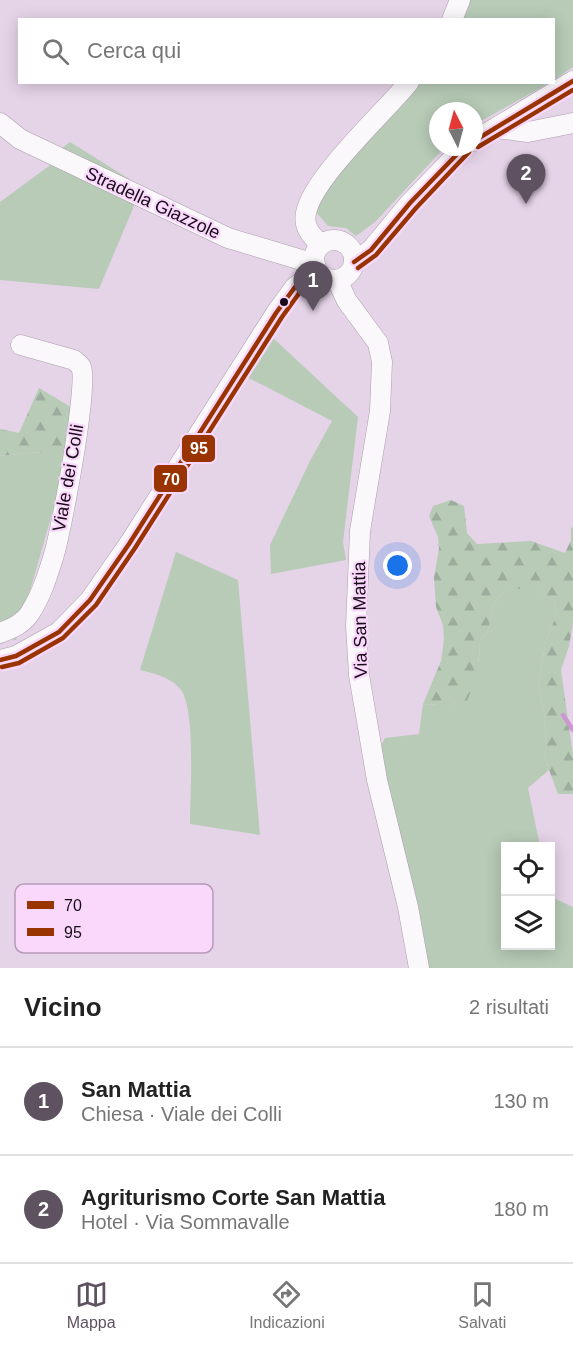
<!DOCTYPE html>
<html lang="it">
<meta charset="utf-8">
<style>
body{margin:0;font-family:Helvetica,sans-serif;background:#f2f2f2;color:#222}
.controls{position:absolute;right:18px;bottom:18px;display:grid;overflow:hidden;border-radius:0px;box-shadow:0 3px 15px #0003}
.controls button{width:54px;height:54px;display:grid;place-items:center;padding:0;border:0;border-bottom:2px solid #e0e0e0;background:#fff;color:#222;font:30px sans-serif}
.compass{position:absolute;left:429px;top:102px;width:54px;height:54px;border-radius:50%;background:#fff;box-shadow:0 3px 15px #0003;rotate:354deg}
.you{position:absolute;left:398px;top:566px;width:21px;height:21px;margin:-15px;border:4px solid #fff;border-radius:50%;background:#1a73e8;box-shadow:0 0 0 9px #1a73e833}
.badge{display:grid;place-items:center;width:39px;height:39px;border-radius:50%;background:#5f5260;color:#fff;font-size:20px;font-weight:700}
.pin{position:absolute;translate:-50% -50px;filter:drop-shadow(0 2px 3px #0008)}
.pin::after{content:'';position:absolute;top:32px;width:21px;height:18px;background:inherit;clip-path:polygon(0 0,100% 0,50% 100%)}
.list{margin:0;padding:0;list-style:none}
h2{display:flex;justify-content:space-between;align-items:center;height:78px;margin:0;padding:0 24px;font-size:26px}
h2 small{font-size:20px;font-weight:400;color:#767676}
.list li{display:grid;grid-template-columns:39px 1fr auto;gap:18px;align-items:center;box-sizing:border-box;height:108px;padding:0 24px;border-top:2px solid #e0e0e0}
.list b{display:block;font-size:22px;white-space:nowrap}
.list p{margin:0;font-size:20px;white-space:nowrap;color:#767676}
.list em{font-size:20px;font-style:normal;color:#767676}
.icon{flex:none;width:33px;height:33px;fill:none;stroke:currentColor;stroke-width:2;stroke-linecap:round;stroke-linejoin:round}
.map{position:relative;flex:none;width:573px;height:968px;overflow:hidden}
.search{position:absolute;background:#fff;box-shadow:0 3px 15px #0003;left:18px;right:18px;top:18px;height:66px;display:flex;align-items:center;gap:15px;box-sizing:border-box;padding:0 21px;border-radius:0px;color:#767676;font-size:22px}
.sheet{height:294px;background:#fff}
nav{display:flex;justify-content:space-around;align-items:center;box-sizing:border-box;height:84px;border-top:2px solid #e0e0e0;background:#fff;font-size:16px;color:#767676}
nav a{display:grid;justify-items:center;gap:3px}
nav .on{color:#5f5260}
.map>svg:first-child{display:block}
</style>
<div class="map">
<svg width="573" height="968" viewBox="0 0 573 968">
<defs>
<pattern id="forest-firs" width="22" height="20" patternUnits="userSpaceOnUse" patternTransform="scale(1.5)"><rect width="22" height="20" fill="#b7cbb7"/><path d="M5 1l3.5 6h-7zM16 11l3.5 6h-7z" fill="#9dad9d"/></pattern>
</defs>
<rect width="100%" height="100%" fill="#e5d3e7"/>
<!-- grass -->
<path fill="#b7cbb7" d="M455,0h118v67l-19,13v-60h-109z
M398,83h151l-75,42v-14h-36v36h7l-70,75 -19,14 -10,-8 -18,-2 -23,-27z
M70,142l72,45 -43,102 -99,-9v-78l49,-36 12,-17z
M273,338l85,79 -15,125 3,18 -75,14 -1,-29 40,-84 22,-40 -85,-44z
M72,444l-56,196 -16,-2v-182l39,-4 17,6z
M176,552l62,28 22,255 -70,-11c0,-28 6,-114 -9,-134 -8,-12 -28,-17 -41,-20z
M506,589h32l16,12 3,13 -11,26 -8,46 6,26 2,35 -1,12 4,11 -21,18 12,58h-34v100h44l1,-49 22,10v61h-145l-58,-201 15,-29 34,-4 4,-30 15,1 8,-11 7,5 6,18 20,-57 1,-20 8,-9 5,-25z"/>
<!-- forest -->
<path fill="url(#forest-firs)" d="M39,388l40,24 -10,37 -13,10 -17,-7 -39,4v-27l19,4z
M451,500l13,6 3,27 10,11 54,-3 34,12 6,-13v-12l2,-1v96l-4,23 -8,24 12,86v38h-15l-13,-35 1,-12 -2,-35 -6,-26 8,-46 11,-26 -3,-13 -16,-12h-32l-13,17 -5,25 -8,9c-1,32 -7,50 -21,78l-6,-19 -7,-5 -7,11 -16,-1 18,-43 3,-22 -1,-14 -7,-18 -2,-30 5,-28 -1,-12 -9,-21 4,-10z"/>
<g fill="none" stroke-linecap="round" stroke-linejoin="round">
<!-- stream -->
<path stroke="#cc97d2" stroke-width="4.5" d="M563,715l10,15"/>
<defs>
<path id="minor" d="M452,20l8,-20
M0,123l20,16 208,99 87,26
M496,128l32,4 45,-9
M474,141l99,-60
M314 260a20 20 0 1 1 40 0a20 20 0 1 1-40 0Z
M321,245c-9,-9 -18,-17 -15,-32 7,-36 78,-100 103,-131
M354,262l17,-12 39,-47 54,-56
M337,280l10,21 31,42 4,19 -2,49 -20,120 -4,95 3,49 18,105 31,127 11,61
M0,633c12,-5 23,-9 30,-20 11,-17 17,-36 23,-55 8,-25 36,-174 28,-191 0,-1 -6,-6 -7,-7l-53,-15
M0,660l16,-4 43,-24 31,-32 39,-56 147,-231 19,-26 22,-16"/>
</defs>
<!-- minor casing -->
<use href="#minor" stroke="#ac9ead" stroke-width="21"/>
<!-- minor -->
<use href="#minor" stroke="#fbf8fb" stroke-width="20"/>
<defs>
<path id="bus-1" d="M474,141l99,-60
M354,262l17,-12 39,-47 54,-56
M0,660l16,-4 43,-24 31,-32 39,-56 147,-231 19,-26 22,-16"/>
<path id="bus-2" d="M478,147l95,-57
M358,268l18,-13 40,-47 53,-56
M2,667l17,-4 44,-25 33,-33 39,-57 147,-231 18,-25 21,-15"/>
</defs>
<!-- bus-1 casing -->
<use href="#bus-1" stroke="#fad8fc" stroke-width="9"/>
<!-- bus-2 casing -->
<use href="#bus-2" stroke="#fad8fc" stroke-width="9"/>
<!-- bus-1 -->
<use href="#bus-1" stroke="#930" stroke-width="4.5"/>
<!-- bus-2 -->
<use href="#bus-2" stroke="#930" stroke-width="4.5"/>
</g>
<!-- markers -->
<circle fill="#170c18" stroke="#fad8fc" stroke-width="2" cx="284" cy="302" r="5"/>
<g text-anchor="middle" stroke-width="4.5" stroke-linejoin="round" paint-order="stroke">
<!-- street labels -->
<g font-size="18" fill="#170c18" stroke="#fad8fc">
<text transform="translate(153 203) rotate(25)" y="6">Stradella Giazzole</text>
<text transform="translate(68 478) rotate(-80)" y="6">Viale dei Colli</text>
<text transform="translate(360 620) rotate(-91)" y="6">Via San Mattia</text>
</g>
</g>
<!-- legend -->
<rect x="15" y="884" width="198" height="69" rx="9" fill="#fad8fc" stroke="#b69bb8" stroke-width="1.5"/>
<rect x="27" y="901" width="27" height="8" fill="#930"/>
<rect x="27" y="928" width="27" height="8" fill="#930"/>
<g font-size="16" fill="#170c18">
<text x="64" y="911">70</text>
<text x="64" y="938">95</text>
</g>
<g stroke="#fad8fc" stroke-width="2">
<rect x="181" y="434" width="35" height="29" rx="6" fill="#930"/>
<rect x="153" y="464" width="35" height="29" rx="6" fill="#930"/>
</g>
<g font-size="16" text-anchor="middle" font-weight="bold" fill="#fff">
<text x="199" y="454">95</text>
<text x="171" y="485">70</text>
</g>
</svg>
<div class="controls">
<button><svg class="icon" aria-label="locate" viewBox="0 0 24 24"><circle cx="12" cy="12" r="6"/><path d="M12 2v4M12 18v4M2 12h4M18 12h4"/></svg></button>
<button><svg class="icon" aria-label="layers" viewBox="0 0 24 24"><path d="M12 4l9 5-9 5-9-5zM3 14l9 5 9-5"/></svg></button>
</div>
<svg class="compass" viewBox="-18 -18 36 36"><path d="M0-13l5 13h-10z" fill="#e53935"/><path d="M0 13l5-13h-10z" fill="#767676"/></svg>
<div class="you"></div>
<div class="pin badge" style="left:313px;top:311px">1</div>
<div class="pin badge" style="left:526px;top:204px">2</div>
<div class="search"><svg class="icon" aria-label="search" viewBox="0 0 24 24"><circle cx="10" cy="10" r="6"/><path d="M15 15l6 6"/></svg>Cerca qui</div>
</div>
<section class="sheet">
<h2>Vicino<small>2 risultati</small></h2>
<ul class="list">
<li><span class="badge">1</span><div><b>San Mattia</b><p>Chiesa · Viale dei Colli</p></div><em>130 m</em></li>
<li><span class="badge">2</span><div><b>Agriturismo Corte San Mattia</b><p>Hotel · Via Sommavalle</p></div><em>180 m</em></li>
</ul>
</section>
<nav>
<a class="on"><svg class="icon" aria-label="map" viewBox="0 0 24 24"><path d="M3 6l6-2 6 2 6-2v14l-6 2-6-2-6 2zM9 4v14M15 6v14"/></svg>Mappa</a>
<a><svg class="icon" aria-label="directions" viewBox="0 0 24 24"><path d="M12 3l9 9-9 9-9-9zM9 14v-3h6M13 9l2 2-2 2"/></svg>Indicazioni</a>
<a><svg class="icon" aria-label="saved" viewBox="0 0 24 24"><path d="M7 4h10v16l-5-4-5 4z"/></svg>Salvati</a>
</nav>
